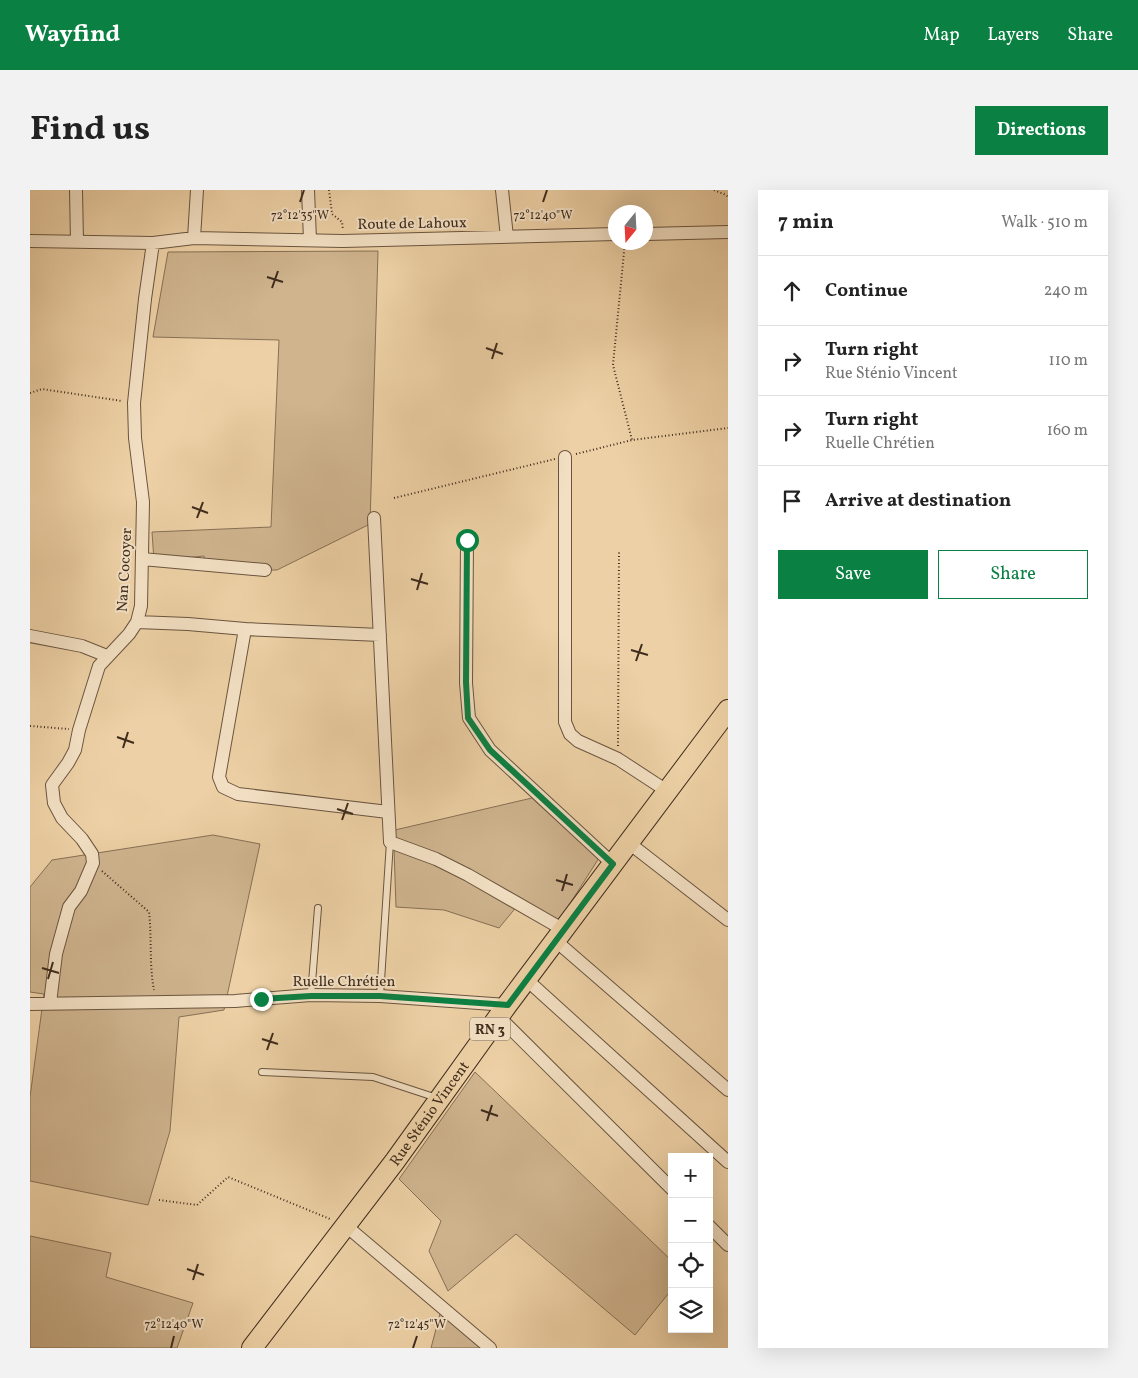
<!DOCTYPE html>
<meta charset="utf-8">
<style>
body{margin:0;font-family:Vollkorn,serif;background:#f2f2f2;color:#222}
.controls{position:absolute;right:15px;bottom:15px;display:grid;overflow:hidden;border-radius:0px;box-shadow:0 5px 20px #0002}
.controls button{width:45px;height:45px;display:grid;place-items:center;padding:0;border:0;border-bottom:1px solid #e0e0e0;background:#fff;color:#222;font:25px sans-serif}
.compass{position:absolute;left:578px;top:15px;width:45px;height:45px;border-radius:50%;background:#fff;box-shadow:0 5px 20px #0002;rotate:198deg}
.stop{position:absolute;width:15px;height:15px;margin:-11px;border:4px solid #0b8043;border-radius:50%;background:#fff}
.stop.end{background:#0b8043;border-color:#fff;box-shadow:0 1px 5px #0008}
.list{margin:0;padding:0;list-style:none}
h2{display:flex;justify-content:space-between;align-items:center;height:65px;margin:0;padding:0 20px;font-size:21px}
h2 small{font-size:16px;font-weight:400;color:#767676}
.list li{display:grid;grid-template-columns:32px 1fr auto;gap:15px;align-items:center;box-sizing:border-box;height:70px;padding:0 20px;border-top:1px solid #e0e0e0}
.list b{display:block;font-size:19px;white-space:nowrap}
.list p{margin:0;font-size:16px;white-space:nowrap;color:#767676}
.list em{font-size:16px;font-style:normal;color:#767676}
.actions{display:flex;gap:10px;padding:15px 20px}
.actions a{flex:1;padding:11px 0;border:1px solid #0b8043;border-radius:0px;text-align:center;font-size:18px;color:#0b8043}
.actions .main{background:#0b8043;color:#fff}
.icon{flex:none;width:28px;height:28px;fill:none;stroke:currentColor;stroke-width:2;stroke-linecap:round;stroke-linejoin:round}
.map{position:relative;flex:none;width:698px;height:1158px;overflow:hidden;border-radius:0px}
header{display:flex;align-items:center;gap:30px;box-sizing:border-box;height:70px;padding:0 25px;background:#0b8043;color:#fff}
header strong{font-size:24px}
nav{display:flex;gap:28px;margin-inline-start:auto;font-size:18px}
.intro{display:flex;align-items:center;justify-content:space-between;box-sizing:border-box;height:120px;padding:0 30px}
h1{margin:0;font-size:35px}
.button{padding:12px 22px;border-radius:0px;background:#0b8043;color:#fff;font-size:18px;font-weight:700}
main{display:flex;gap:30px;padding:0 30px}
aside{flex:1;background:#fff;border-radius:0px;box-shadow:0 5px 20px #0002}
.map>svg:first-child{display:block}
</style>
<header>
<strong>Wayfind</strong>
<nav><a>Map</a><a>Layers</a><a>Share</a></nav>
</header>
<div class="intro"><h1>Find us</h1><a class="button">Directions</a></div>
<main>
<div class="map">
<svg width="698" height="1158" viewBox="0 0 698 1158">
<rect width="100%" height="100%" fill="#edd0a5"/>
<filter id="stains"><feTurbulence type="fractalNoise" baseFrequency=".004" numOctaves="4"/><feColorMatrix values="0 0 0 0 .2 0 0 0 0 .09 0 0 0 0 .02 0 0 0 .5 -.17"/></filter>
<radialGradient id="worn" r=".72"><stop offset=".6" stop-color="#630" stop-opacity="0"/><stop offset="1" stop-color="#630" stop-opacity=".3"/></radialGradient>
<!-- green -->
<path fill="#cfb48e" stroke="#877056" d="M348,61l-8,273 -93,46 -71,1 -2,-15 -50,5 -2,-29 119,-5 8,-187 -126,-3 15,-85z
M502,608l67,60 -44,69 -37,-22 -19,23 -55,-18 -48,-3 -2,-59 1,-18z
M183,645l47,9 -36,166 -45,7 -9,114 -22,74 -118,-24v-84l14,-103 -14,-2v-105l22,-27z
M445,882l197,189v28l-37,46 -119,-101 -68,57 -19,-40 12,-30 -42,-42z
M0,1046l81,17 -5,24 87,26 -16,45h-147z
M411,1120l39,38h-49z"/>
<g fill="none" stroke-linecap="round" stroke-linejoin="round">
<defs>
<path id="service" d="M281,805l7,-87
M350,806l10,-154
M232,882l111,5 64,21"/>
<path id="minor" d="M46,0l1,52
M278,0l2,50
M472,0l5,47
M616,44l82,-2
M164,48l3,-48
M0,51l123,2 41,-5 149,3 273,-7
M535,267v265l5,12 8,7 40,18 49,32
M344,328l16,324 46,17 32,16 96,55
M437,350l-1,143 3,35 21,32 123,114
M112,369l123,11
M107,432l51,2 57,5 135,6
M215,439l-26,148 4,10 15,7 150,18
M0,446l52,10 25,10
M599,653l99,77
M526,751l172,149
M497,790l201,182
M20,813l6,-49 13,-47 12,-16 12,-28 -1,-9 -10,-15 -20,-21 -8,-15 -2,-18 16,-22 7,-13 4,-20 20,-64 30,-32 8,-12 4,-16 2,-104 -8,-64 -1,-35 11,-104 8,-56
M0,814l205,-3 76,-6 69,1 127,9
M469,827l173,172
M315,1035l145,123
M679,1036l19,19"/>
<g id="primary">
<path id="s1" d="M222,1158l143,-187 112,-156 221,-295"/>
</g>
</defs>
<!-- service casing -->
<use href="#service" stroke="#6a553f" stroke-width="8"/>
<!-- minor casing -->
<use href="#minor" stroke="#6a553f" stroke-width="14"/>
<!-- primary casing -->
<use href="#primary" stroke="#3f2c1d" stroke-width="22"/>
<!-- path -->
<path stroke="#3f2c1d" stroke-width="2" stroke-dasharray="1 2.5" stroke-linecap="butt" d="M299,0l3,24 10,8 1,8
M684,0l12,5 2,2
M595,52l-12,123 19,75
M0,203l12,-4 80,12
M546,264l56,-14 96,-12
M364,308l161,-39
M0,536l39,3
M588,556l1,-195
M72,681l47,41c3,26 0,52 5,78
M129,1010l38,5 31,-28 102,42"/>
<!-- service -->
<use href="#service" stroke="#f3e0c4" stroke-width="6"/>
<!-- minor -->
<use href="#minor" stroke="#f3e0c4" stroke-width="12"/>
<!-- primary -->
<use href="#primary" stroke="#edd0a5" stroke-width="20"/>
</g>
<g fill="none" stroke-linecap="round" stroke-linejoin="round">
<!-- route -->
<path stroke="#0b8043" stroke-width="6" d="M231,809l50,-3h69l128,9 105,-141 -123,-114 -22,-32 -2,-36 1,-142"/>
</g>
<!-- ticks -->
<path fill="none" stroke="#3f2c1d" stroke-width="2" d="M270,12l4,-12M513,12l4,-12M237,87l16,5M242,98l6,-17M456,158l17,6M462,169l5,-16M162,317l16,6M167,328l6,-16M381,389l17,5M387,400l5,-17M601,460l17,5M606,471l6,-17M87,547l17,6M93,558l5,-16M307,619l16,5M312,630l6,-17M526,690l17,5M532,701l5,-17M12,778l17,5M18,789l5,-17M232,849l16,5M237,860l6,-17M451,920l17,6M457,931l5,-16M157,1079l17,6M163,1090l5,-16M141,1158l3,-12M383,1158l4,-12"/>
<g text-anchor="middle" stroke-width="4" stroke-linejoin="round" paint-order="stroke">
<!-- shield labels -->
<rect fill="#f3e0c4" stroke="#75624f" stroke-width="1" x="440" y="827.5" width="40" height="23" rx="4"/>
<g font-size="14" font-weight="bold" fill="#3f2c1d">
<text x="460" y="844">RN 3</text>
</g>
<!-- street labels -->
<g font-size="15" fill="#3f2c1d" stroke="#f3e0c4">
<text transform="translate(382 33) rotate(-1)" y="5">Route de Lahoux</text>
<text transform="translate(94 380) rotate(-87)" y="5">Nan Cocoyer</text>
<text x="314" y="796">Ruelle Chrétien</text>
<text dy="5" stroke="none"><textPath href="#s1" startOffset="294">Rue Sténio Vincent</textPath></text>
</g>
</g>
<g font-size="12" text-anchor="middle" fill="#3f2c1d" stroke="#f3e0c4" stroke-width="4" stroke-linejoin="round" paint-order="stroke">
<text x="270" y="29">72°12'35"W</text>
<text x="513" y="29">72°12'40"W</text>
<text x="144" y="1138">72°12'40"W</text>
<text x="387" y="1138">72°12'45"W</text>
</g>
<rect width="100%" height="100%" filter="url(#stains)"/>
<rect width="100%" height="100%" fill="url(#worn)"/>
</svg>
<div class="controls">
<button>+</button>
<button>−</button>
<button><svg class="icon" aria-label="locate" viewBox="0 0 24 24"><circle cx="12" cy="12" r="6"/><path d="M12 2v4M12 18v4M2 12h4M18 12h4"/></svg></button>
<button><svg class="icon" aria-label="layers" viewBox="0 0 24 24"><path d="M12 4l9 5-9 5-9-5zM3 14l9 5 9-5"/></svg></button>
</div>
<svg class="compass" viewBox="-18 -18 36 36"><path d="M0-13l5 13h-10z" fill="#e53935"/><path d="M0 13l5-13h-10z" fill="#767676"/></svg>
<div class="stop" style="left:437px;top:350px"></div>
<div class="stop end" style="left:231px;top:809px"></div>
</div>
<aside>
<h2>7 min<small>Walk · 510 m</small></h2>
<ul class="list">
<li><svg class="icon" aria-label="ahead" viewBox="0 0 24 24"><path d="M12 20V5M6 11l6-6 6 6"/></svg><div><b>Continue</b></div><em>240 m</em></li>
<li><svg class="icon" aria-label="right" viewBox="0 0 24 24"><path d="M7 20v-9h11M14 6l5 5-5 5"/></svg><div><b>Turn right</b><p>Rue Sténio Vincent</p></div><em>110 m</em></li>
<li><svg class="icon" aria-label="right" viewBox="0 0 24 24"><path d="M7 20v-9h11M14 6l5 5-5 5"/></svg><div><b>Turn right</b><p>Ruelle Chrétien</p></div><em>160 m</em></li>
<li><svg class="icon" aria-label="arrive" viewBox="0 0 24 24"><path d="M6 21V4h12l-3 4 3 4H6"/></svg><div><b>Arrive at destination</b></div></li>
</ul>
<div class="actions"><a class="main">Save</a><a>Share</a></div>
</aside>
</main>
